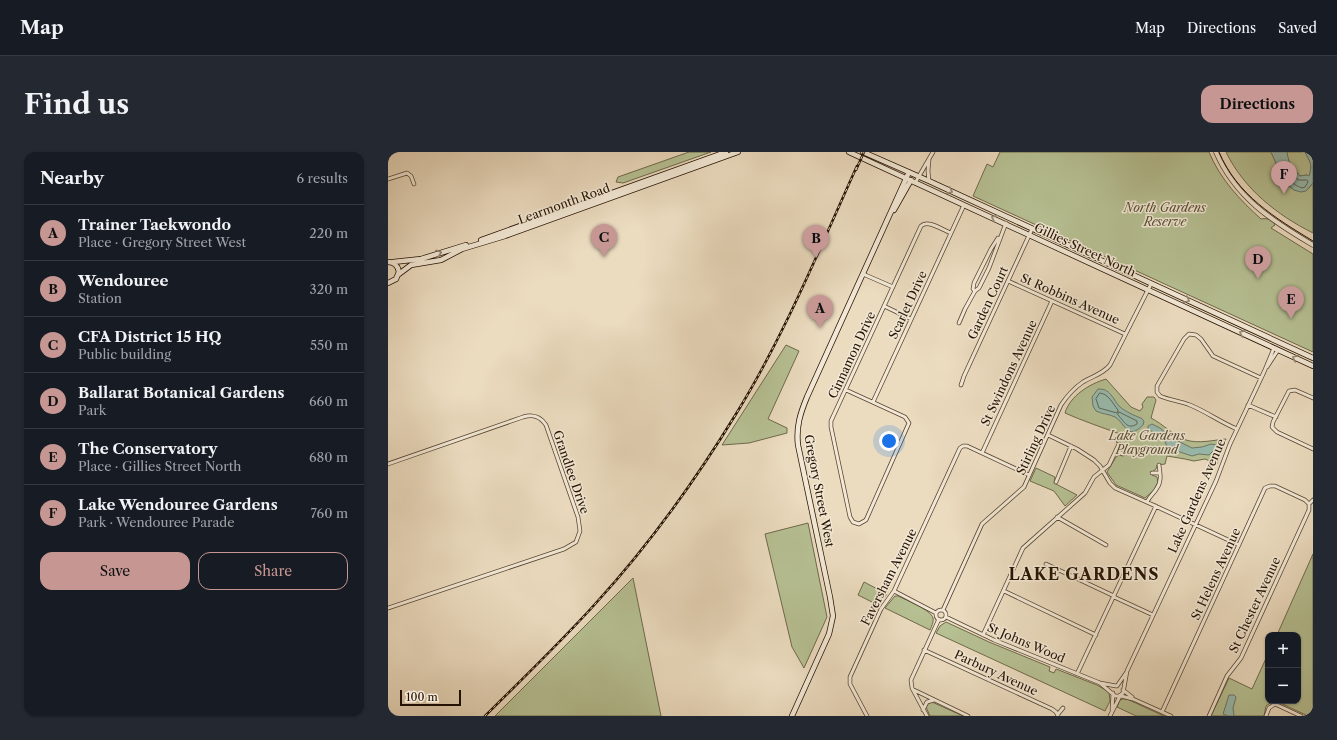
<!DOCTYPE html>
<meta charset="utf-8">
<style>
body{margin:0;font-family:"Libre Caslon Text",serif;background:#242831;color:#f1f3f6}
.controls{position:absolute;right:12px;bottom:12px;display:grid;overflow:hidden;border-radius:8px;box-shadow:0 1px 3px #0004}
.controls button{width:36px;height:36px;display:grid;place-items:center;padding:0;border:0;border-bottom:1px solid #363941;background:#171b24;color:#f1f3f6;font:20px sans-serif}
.scale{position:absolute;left:12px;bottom:10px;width:61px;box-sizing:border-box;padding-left:4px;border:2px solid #251202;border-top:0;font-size:11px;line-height:14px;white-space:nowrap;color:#251202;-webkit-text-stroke:3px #f2e8d5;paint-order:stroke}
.you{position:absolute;left:501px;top:289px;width:14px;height:14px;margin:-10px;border:3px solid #fff;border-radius:50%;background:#1a73e8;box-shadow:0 0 0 6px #1a73e833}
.badge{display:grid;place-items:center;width:26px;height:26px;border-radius:50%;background:#c59692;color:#111;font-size:13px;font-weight:700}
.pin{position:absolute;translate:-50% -33px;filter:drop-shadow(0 1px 2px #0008)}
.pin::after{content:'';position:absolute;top:21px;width:14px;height:12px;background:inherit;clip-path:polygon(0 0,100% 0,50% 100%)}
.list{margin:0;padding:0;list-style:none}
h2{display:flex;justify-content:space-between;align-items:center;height:52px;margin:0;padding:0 16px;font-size:17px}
h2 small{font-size:13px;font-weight:400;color:#9ea1a6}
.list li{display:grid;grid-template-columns:26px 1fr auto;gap:12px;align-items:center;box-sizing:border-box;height:56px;padding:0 16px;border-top:1px solid #363941}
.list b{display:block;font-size:15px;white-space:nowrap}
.list p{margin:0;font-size:13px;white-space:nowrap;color:#9ea1a6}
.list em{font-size:13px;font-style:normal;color:#9ea1a6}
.actions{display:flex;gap:8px;padding:12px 16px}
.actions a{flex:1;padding:9px 0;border:1px solid #c59692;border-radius:12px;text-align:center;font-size:14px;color:#c59692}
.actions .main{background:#c59692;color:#111}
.map{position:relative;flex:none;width:925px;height:564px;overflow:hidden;border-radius:12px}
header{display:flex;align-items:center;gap:24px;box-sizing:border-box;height:56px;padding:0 20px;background:#171b24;border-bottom:1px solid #363941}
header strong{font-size:19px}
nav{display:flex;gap:22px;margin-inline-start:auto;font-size:14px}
.intro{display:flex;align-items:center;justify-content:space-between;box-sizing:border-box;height:96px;padding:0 24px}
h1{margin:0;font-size:28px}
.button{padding:10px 18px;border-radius:12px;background:#c59692;color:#111;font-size:14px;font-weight:700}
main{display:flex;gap:24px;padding:0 24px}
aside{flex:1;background:#171b24;border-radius:12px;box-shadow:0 1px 3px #0004}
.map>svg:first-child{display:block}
</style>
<header>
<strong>Map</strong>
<nav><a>Map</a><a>Directions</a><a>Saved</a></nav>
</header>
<div class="intro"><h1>Find us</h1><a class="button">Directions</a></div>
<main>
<aside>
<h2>Nearby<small>6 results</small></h2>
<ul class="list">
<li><span class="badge">A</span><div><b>Trainer Taekwondo</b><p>Place · Gregory Street West</p></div><em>220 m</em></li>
<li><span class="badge">B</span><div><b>Wendouree</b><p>Station</p></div><em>320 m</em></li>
<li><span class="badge">C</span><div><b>CFA District 15 HQ</b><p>Public building</p></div><em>550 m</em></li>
<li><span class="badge">D</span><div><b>Ballarat Botanical Gardens</b><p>Park</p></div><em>660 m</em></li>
<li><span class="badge">E</span><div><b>The Conservatory</b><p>Place · Gillies Street North</p></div><em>680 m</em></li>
<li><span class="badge">F</span><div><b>Lake Wendouree Gardens</b><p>Park · Wendouree Parade</p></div><em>760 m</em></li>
</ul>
<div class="actions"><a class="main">Save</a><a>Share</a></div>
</aside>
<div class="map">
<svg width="925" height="564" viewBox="0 0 925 564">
<rect width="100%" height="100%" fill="#ebdbbf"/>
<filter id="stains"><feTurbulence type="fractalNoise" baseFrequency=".005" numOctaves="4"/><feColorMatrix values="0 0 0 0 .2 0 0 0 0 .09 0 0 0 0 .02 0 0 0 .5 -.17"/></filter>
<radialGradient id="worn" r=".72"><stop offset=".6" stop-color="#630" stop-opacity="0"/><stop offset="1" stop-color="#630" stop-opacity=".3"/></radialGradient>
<!-- green -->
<path fill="#b6c093" stroke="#6e694a" d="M301,0h22l-88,31 -7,-1 2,-5z
M612,0h209c11,27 31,48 52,67 5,-1 12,0 14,6l-4,3 42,26v98l-340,-156 14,-32 6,3z
M838,0h45l13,29 10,9h13l6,-7v50c-36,-18 -69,-44 -87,-81z
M899,0h18c5,10 8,12 4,25l-2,-2 -7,1c-8,-9 -12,-11 -13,-24z
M398,193l13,6 -31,68 19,9v5l-38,10 -27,2z
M718,227l25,28 9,4 3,-4 -1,-3 5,-7h7l2,3 -5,18c12,6 23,18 35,22 12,4 28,0 40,-1l-9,25 -12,-5 -11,2 -9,-2 -18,-3 -2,8 -8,1 -1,4 -4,3v3l5,2 1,5 -4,8 -9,8 -29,-13 -9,-13 9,-15 3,-2 4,1 1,-3 -3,-3v-6l-5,-2 4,-8c-19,-7 -37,-13 -55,-21 5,-17 24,-29 41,-34z
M648,316l19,9 -1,6 23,12 -12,11 -11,-15 -24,-10z
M420,371l19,94 -23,51 -12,-21 -27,-113z
M925,402v162h-5l-32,-15h22v-66h-21z
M245,426l28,138h-166z
M476,430l23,12 -9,11 -20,-10z
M507,444h3c8,4 33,14 35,22 1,4 -2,9 -3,12l-45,-22z
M558,470l43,20 61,25 -1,4 5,2 2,-4 41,16 12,7 1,9 -5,10 -169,-78 4,-7z
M880,502v47h5l-7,5 -2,10h-53l18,-38 23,11z
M735,547h4l37,17h-28l-19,-9 3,-7z
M544,550l31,14h-33l-4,-9 3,-4z"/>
<!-- water -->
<path fill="#99bbae" stroke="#6b7769" d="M883,0h16c2,13 5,15 13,24l7,-1 2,1c4,-12 1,-14 -4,-24h8v31l-7,8 -5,1 -7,-2 -10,-9z
M710,237c12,-1 15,10 21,17 5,5 16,10 22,12l3,3 -1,4c-16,16 -17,-1 -28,-8 -6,-3 -13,-3 -19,-6l-3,-5 -1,-9z
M764,272l8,4 12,10 20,10 10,-1 9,-3 6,1 -1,3 -7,7 -10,-1 -7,2 -24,-8 -5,-10 -15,-9v-3z
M841,543h5l2,2 -3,11 1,8h-6l-5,-2z"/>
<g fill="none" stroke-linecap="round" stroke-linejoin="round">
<!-- shore -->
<path stroke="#5f6658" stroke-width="1" d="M896,16h3l11,12h9l1,2 -3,5 -3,1c-9,-3 -17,-10 -18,-20z
M712,241c9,1 13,11 18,17l-1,3 -18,-5 -3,-9z
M731,260l18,9v3c-10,6 -12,-2 -19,-9z"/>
<defs>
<path id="minor" d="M0,27l19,-6 4,3 3,8
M541,29l-1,-10 1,-11
M527,31l18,-31
M475,122l30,13
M620,129l117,53
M587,139l-2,-2 1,-6 17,-34 7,-11
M496,154l27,13
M571,171l6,-14 10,-18 4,-3 10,-20 17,-45
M879,215l11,-17
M573,233l3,-9 68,-147
M458,238l59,27 4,6 -43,97 -7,4 -6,-2 -3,-5 -19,-90v-6l90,-195c7,-7 21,4 30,7
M925,246l-18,-8 -6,1 -16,31 -1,5 5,5 36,17
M485,250l91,-197
M860,253l28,12
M849,277c-17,-7 -30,-17 -47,-24 -10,-4 -21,-5 -30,-9l-3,-4v-6l27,-47 5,-5 7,1 5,4 12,17 48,22
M660,283l29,14 17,11 6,6 10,17 5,5 36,16 88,41
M728,299l7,3
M594,301l70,-152
M0,312l135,-47c10,-3 17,-1 23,8l32,92 2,14 -4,11 -12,7 -176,59
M764,321h8
M668,330l15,-36
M759,350c3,-7 7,-8 10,-14 5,-7 3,-16 2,-23
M669,365l49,28
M658,412l68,32
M506,439l42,22
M616,439l92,44
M726,445l39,18
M555,458l39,-86 42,-37 37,-82c6,-9 13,-17 22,-23 10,-6 20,-8 27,-17l41,-81
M548 463a5 5 0 1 1 10 0a5 5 0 1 1-10 0Z
M558,465l48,23 106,43 16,3
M595,483l40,-87 62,-55 9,-16 15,-12 10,-21
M536,498l128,59 4,3 2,4
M689,522l79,-168
M712,531l15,13h4l4,-3 4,-22 89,-190 14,-37 34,-72 10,-24
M729,534l9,-13
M526,538l54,26
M735,538l9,7
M733,544l12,3 38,17
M535,558l4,-8 7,-2
M724,558l1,-17
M774,560l103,-224 5,-2h5l30,14 4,4
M670,562l5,-6
M479,564l-17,-32v-7l31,-68 13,-18 66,-143 3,-2h4l62,29
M539,564l-15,-28 -1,-8 28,-61
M722,564l10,-20
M821,564l18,-40 14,-18 68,-148v-6l4,-4
M878,564l3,-8 6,-4 26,12"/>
<path id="tertiary" d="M828,0c19,45 56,69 97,93"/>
<path id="secondary" d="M461,0l464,214
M475,0l66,29 384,177
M506,58l17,-30
M93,88l245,-88
M0,110c6,0 10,4 11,10l-3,7 -8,4
M5,110l28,-3 45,-14
M11,122l12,-9 30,-5 21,-11 43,-13 233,-84
M404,564l37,-82 4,-18 -3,-19 -32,-152c-2,-18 2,-31 9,-48l102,-225"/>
</defs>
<!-- minor casing -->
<use href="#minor" stroke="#564431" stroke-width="4.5"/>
<!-- tertiary casing -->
<use href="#tertiary" stroke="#564431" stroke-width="5.5"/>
<!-- secondary casing -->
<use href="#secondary" stroke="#251202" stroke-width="6"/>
<!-- minor -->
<use href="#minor" stroke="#f2e8d5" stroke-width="3"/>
<!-- tertiary -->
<use href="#tertiary" stroke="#f2e8d5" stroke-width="4"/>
<!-- secondary -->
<use href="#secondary" stroke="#f2e8d5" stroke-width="4.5"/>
<!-- tram -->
<path stroke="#251202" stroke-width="1" d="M831,0c18,43 56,66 94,89"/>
<defs>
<path id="rail" d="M468,18l8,-18
M97,564c37,-37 76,-74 111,-113 53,-58 99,-122 140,-189 48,-78 83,-164 121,-248"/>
</defs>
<!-- rail casing -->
<use href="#rail" stroke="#251202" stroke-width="2.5"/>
<!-- rail -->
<use href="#rail" stroke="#f2e8d5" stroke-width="1" stroke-dasharray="3" stroke-linecap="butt"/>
</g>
<!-- one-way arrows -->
<defs><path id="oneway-chevron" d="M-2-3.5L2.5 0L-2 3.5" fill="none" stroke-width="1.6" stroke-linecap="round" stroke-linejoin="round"/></defs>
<g stroke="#968876">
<use href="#oneway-chevron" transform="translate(562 39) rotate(25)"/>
<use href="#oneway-chevron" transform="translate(606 66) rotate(-156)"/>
<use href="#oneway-chevron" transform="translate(51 101) rotate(-18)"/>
<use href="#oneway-chevron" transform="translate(799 148) rotate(25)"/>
<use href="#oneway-chevron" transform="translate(854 181) rotate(-155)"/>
<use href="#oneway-chevron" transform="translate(907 206) rotate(-155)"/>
</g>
<g text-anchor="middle" stroke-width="3" stroke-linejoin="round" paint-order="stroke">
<!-- street labels -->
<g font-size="12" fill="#251202" stroke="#f2e8d5">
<text transform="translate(176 52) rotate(-20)" y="4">Learmonth Road</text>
<text transform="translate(697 98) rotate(25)" y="4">Gillies Street North</text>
<text transform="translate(682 147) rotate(24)" y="4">St Robbins Avenue</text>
<text transform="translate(600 151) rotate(-65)" y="4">Garden Court</text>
<text transform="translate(520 153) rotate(-65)" y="4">Scarlet Drive</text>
<text transform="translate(464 203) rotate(-65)" y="4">Cinnamon Drive</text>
<text transform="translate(621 221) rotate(-65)" y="4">St Swindons Avenue</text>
<text transform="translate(648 288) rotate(-65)" y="4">Stirling Drive</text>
<text transform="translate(183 320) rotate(71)" y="4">Grandlee Drive</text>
<text transform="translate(431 339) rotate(79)" y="4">Gregory Street West</text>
<text transform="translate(809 344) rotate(-66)" y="4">Lake Gardens Avenue</text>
<text transform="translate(828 422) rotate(-65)" y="4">St Helens Avenue</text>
<text transform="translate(501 425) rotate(-63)" y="4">Faversham Avenue</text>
<text transform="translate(867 453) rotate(-65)" y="4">St Chester Avenue</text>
<text transform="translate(638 491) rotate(23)" y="4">St Johns Wood</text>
<text transform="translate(608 521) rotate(25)" y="4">Parbury Avenue</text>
</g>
<!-- park labels -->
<g font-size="12" font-style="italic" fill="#584f35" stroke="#f2e8d5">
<text x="777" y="60">North Gardens<tspan x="777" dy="14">Reserve</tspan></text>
<text x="759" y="288">Lake Gardens<tspan x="759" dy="14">Playground</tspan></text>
</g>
<!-- district labels -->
<g font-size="16" font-weight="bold" letter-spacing="1" fill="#251202" stroke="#f2e8d5">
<text x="696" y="428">LAKE GARDENS</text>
</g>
</g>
<rect width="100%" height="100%" filter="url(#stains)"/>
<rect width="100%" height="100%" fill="url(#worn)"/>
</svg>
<div class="controls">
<button>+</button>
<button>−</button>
</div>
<div class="scale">100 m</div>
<div class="you"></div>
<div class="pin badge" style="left:432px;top:176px">A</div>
<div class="pin badge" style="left:428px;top:106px">B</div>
<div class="pin badge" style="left:216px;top:105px">C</div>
<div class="pin badge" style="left:870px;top:127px">D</div>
<div class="pin badge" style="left:903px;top:167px">E</div>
<div class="pin badge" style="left:896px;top:42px">F</div>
</div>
</main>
